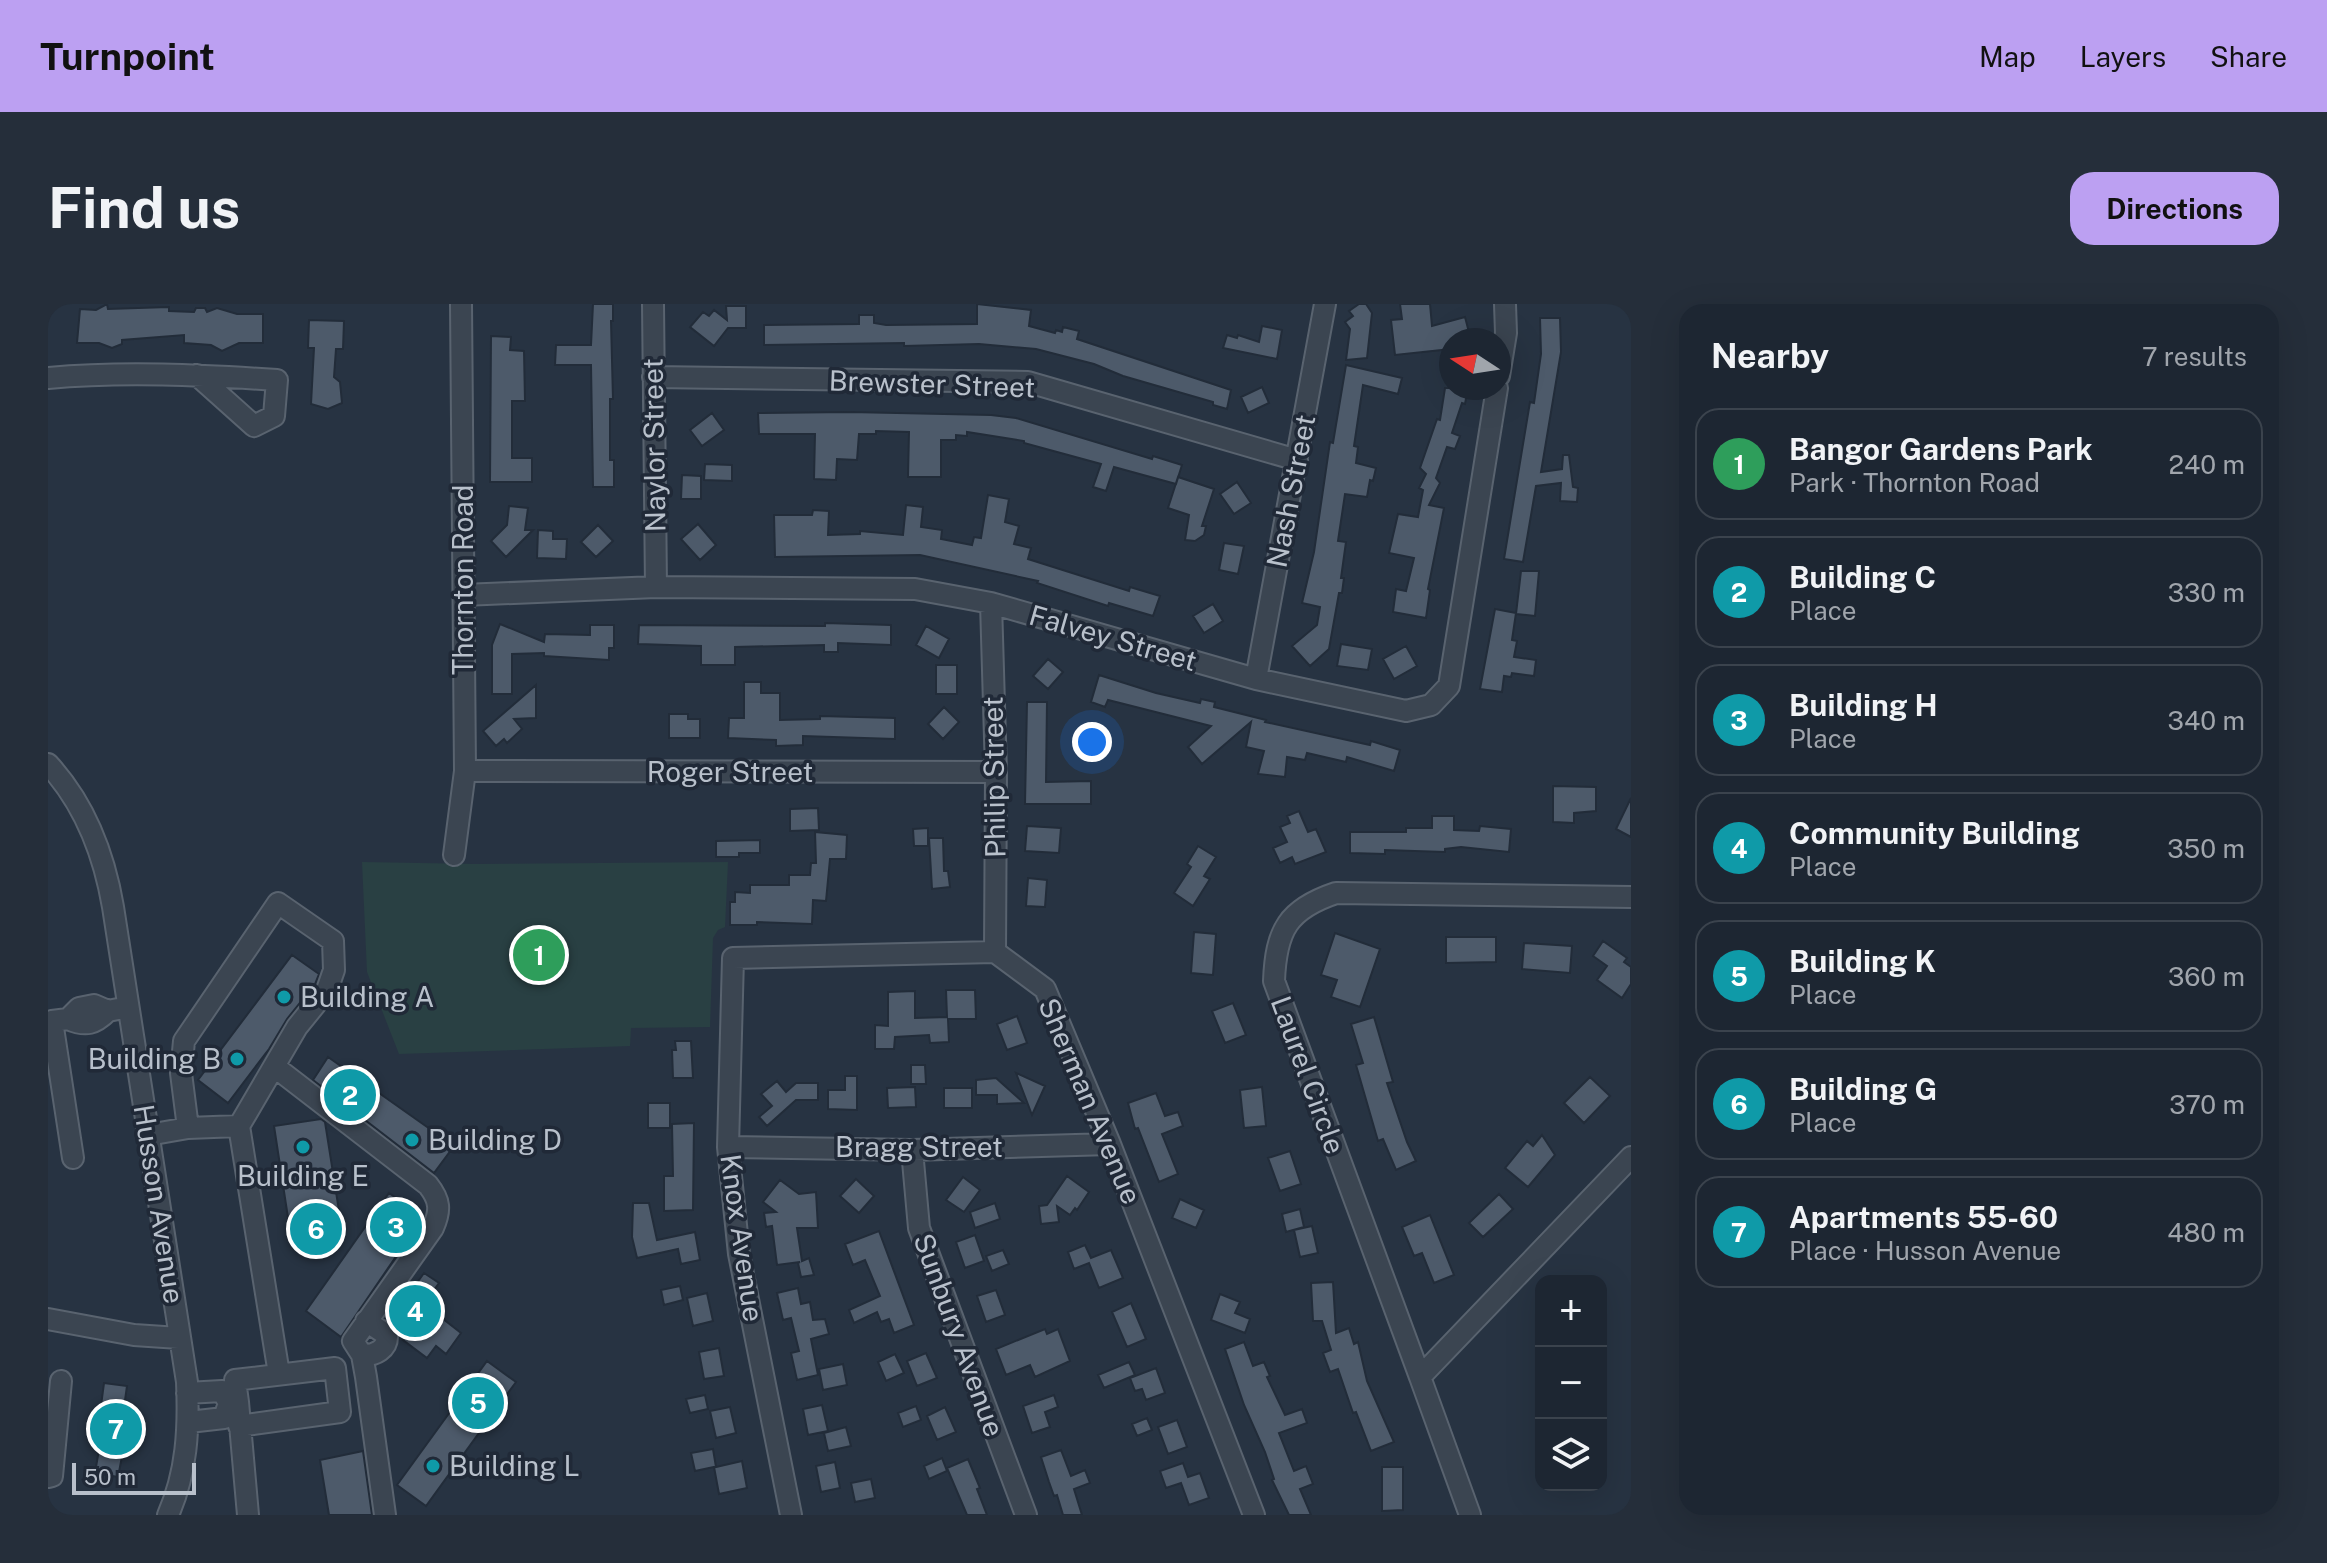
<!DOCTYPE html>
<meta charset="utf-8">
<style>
body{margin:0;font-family:"Public Sans",sans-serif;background:#252e3a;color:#f1f3f6}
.controls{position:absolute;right:24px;bottom:24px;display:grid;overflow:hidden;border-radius:16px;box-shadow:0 8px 32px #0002}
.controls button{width:72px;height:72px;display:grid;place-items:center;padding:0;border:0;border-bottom:2px solid #3b434d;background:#1d2632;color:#f1f3f6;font:40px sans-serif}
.compass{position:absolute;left:1391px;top:24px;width:72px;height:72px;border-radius:50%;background:#1d2632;box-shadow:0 8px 32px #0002;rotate:282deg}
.scale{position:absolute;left:24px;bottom:20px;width:124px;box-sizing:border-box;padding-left:8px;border:4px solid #b8c0cb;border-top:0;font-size:22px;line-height:28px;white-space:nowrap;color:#b8c0cb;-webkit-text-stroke:6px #202937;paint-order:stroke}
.you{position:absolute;left:1044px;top:438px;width:28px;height:28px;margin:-20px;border:6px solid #fff;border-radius:50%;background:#1a73e8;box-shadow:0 0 0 12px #1a73e833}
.badge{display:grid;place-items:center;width:52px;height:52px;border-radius:50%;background:#bca0f2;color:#fff;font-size:26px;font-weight:700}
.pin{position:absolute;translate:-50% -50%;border:4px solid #fff;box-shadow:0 2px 8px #0006}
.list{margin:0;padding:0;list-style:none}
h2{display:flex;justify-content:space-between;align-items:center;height:104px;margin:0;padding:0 32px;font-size:34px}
h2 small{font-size:26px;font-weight:400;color:#a0a5ac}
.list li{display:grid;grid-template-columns:52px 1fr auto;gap:24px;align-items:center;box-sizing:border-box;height:112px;margin:0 16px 16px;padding:0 16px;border:2px solid #3b434d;border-radius:24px}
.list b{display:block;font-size:30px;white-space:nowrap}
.list p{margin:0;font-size:26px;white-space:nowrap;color:#a0a5ac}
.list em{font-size:26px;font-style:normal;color:#a0a5ac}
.icon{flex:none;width:44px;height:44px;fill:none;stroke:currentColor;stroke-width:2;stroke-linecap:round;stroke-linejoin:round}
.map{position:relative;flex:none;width:1583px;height:1211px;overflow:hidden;border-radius:24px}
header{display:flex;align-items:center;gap:48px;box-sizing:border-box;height:112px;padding:0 40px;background:#bca0f2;color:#111}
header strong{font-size:38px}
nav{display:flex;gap:44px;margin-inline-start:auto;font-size:28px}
.intro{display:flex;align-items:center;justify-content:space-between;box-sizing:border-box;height:192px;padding:0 48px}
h1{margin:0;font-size:56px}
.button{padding:20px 36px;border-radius:24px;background:#bca0f2;color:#111;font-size:28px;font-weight:700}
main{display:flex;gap:48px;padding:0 48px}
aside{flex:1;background:#1d2632;border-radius:24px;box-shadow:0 8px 32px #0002}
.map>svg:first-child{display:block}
</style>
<header>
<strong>Turnpoint</strong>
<nav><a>Map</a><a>Layers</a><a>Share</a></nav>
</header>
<div class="intro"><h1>Find us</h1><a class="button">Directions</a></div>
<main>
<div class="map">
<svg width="1583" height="1211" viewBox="0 0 1583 1211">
<rect width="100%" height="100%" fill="#273342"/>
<!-- green -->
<path fill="#294043" d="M314,558l113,2 253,-2 -3,65 -7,3 -5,8 -3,89 -79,1 -1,18 -231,8 -32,-82z"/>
<!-- building -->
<path fill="#4d5a6a" stroke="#222c39" stroke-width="2" d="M59,0l1,5 61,-2v4l25,1 2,-4h9l2,4 10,-4 20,6h26v29h-24l-17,8 -11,-6 -27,-2v-8l-62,5v4l-10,4 -13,-5h-22l3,-34 16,1z
M545,0h20v17h-2l2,78h-3v61h4v27h-21l-2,-122h-36l1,-20h35z
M929,0l54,6 -2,16 26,7 1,-3 6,2 1,-5 16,4 -2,8 154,51 -4,19 -14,-4v-3l-90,-26 -29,-12 -58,-15 -57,-5 -75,2v-3l-140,2v-20l95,-1v-9h15v8l12,2 91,-1z
M1311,0h7l6,9 -5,45 -21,2 4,-31 -5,-7 8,-6 -4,-5z
M1352,0h30l2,22 33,-9 6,23h-20v9l-56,6 -4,-35 11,-1z
M678,2h20v22h-18l-14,18 -24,-19 13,-15 6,4 5,-6 13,10z
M1492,14h20l1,34 -20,120 21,-3 1,-14h6l4,32 5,1 -1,14 -17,-1 1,-18 -25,3 -13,76 -19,-3 26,-157 4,1 7,-49z
M261,16l35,1 -1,28h-7l-2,28 6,5 2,21 -14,6 -17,-5 3,-56h-6z
M1214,22l20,4 -5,29 -54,-11 4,-13 10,3 1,-3 21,7z
M443,32l20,1 -1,13 14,1 1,50h-13v57h20v24h-42z
M1298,61l56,13 -4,16 -35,-9 -9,61 4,1 -2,16 20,5 -3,13 -3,-1 -3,17 -22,-3 -7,47 8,1 -5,36h3l-2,15h-3l-10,56 -19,17 -18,-20 25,-21 3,-18 -18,-4 12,-51 16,-110 3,1z
M1214,83l7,16 -21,10 -7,-16z
M1397,84h23l-3,16 -3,-1 -10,30 8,3 -5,13 -8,-2 -11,31 4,5 -11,22 15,3 -16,81 2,1 -4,28 -33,-6 3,-23 10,2 8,-33 -25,-5 9,-39 20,3 5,-27 -4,-2 7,-14 -6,-6 17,-49 3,1z
M802,108l141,3 25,3 136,41 1,-3 29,9 -6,19 -62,-17 -8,24 -13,-4 8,-23 -77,-21v-2l-57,-9v4l-11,-1v5h-15v37h-33l1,-45 -33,-1v3h-17l-2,26 -20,-1 -1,21 -22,-1 1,-45h-56l-1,-21z
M664,109l12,17 -22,16 -12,-16z
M657,160l27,1v16l-28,-1z
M634,171l19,1v23h-20z
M1130,173l36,12 -12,37h4l-2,9 -9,6 -10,-1 4,-25 -21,-7z
M1189,178l14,21 -17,11 -14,-20z
M940,191l21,4 -4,23 14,4 -5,18 17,4 -3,11 101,32 1,-4 30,9 -7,20 -44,-13 -1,3 -71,-23 1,-2 -118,-26 -145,2 -1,-42h38l1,-5 16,1 -1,24 32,-1v-3l43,4 3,-30 17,2 -2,20 21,3 -1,9 31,6 2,-8 7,1z
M461,202l19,2 -3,22h8l-27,27 -15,-16 16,-16z
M650,220l18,21 -16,15 -19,-21z
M550,221l15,16 -17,16 -15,-15z
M490,226l15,1v8h14l-1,20 -29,-1z
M1176,239l20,3 -6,28 -19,-4z
M1473,267h18l-4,45 -19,-2z
M1165,300l10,17 -19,12 -11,-17z
M1447,305l21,4 -4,27 5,1 -3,16 22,3 -2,16 -22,-3 -1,4 -7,-1 -2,16 -22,-3z
M777,319l66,2v20l-53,-2v9h-14v-7l-89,2v18h-34v-19l-63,-2 1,-19 186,1z
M452,320l44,18 1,-8 45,1v-10h24v23h-5v12l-65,-4v-3l-32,1v40h-20v-49z
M878,322l23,13 -10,19 -23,-13z
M1293,340l31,5 -4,21 -31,-4z
M1358,342l11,20 -23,13 -11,-20z
M1000,355l15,13 -15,17 -15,-13z
M888,361h21v29h-21z
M1051,371l57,18 44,10 1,-4 14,3 -1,5 52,13 -1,2 105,23 1,-4 29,9 -6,21 -47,-14 -1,5 -39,-9 -2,7 -18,-3 -2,20 -27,-3 6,-23 -18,-4 5,-25 -49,42 -14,-17 23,-21 -103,-26 -3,7 -14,-5z
M696,378h17v11h19v27l40,-1v-3l75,2v21l-92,-3v9l-27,1v-6l-48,-2 1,-20h15z
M488,381v33l-22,1 8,10 -15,14 -3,-4 -8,7 -13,-15z
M979,398h20l-1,80 45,-1v23h-66z
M896,403l15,15 -16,17 -15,-15z
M621,410h19v5h12v19h-31z
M1505,482l43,1v24l-22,2v10l-21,-1z
M1583,494v39l-15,-8z
M770,504l1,22 -29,1v-22z
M1251,507l9,21 8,-3 10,23 -31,12 -3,-7 -12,6 -7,-15 14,-6 -7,-15 10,-4 -3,-7z
M1384,512h22v14l25,1 1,-5 31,3 -2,23 -48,-5 -16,2v3l-60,-2v4l-35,-1v-21h56v-4h26z
M979,522l34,2 -2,25 -34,-2z
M880,524v18h-14l-1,-17z
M767,528l32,3 -1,24h-16l-4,42 -13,-1 -1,24 -55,-2v3h-27v-23h5v-10l15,1v-8h39v-10h21l1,-12h5z
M881,534h14l1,33h4l2,16 -18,2z
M712,536v13h-21v4h-23v-16z
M1150,542l18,11 -12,19 6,3 -17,27 -19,-13 17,-26 -4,-3z
M980,574l19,2 -2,27 -19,-1z
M1146,628l22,2 -3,41 -22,-2z
M1287,629l45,16 -20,58 -29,-10 6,-17 -16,-5z
M1398,633h50v25l-50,1z
M1555,637l24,17 -3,4 7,5v17l-9,14 -25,-18 10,-14 -14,-10z
M1476,639l48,3 -2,27 -48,-4z
M244,651l27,19 -4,10 -28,35 -18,30 -41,54 -30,-23z
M898,686h29l1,29h-28l1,23 -19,1 -1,-8 -34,2 -1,12h-19v-24l13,1v-34l27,-1v27l32,-1z
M1185,699l13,32 -21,8 -13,-32z
M969,712l10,27 -20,7 -10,-26z
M1326,713l19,65 -6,1 20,59 9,19 -20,9 -13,-31 -5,2 -22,-76 7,-2 -12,-39z
M627,737h16l2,37h-20l-1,-28h4z
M280,753l126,89 -20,27 -121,-93z
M863,761h14l1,19h-15z
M968,769l29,13 -13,29z
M797,772h12v34l-29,-1v-19h17z
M1542,773l20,19 -26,27 -20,-20z
M948,774l19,17 9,8 -27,1v-9h-21v-15z
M729,777l9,11 10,-9h22v17h-22l-29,26 -8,-9 13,-11 -11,-12z
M867,783l1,20 -28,1 -1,-20z
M1214,783l4,39 -22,2 -4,-38z
M896,784h28v20h-28z
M1108,789l9,23 13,-4 5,14 -21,8 16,40 -19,8 -21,-54 -3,1 -7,-26z
M600,799h22v25h-22z
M273,815l4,3 18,114 -51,8 -18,-118z
M646,819l-1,87 -29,1v-35h9l-1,-52z
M1494,831l13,20 -27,32 -23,-19 22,-27 6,5z
M1242,847l11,33 -21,7 -12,-33z
M1019,872l22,16 -12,18 -2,-2 -5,7 -13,-9 2,16 -18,2 -2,-18 8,-1z
M915,873l17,13 -16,22 -18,-12z
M808,875l18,17 -15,17 -19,-17z
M732,876l19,14 17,-2 2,36h-21l5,33 7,-3 5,17 -13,2 -3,-14 2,-1 -23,3 -5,-39 -6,1 -2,-14 12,-1 -13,-10z
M341,889l34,24 -82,120 -35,-26z
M1451,890l14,15 -30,28 -14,-14z
M1132,895l24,11 -8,18 -24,-10z
M585,899h16l8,37 38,-8 5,28 -19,4 -3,-15 -41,9 -5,-21z
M947,899l5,16 -25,9 -5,-16z
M1252,905l4,18 -18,5 -4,-18z
M1382,911l24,60 -20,8 -12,-30 -8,3 -12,-29z
M1264,922l6,27 -18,4 -6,-27z
M831,927l35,94 -20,8 -5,-14 -8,3 -4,-10 -23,11 -5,-13 31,-14 -15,-36 -12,5 -8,-21z
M927,931l9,26 -19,7 -9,-26z
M1037,941l6,13 20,-8 12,28 -24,10 -10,-25 -15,6 -6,-17z
M955,946l6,14 -17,7 -6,-15z
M376,969l15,10 -15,21 37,29 -15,21 -10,-8 -9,12 -24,-18 7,-8 -18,-14z
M1285,978l3,51 13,-5 5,16 4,-2 9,39 27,61 -23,9 -15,-39 -3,1 -15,-44 -8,3 -7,-19 8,-3 -9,-29h-9l-2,-38z
M632,982l3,14 -19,5 -3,-15z
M750,984l3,16 9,-2 3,18 12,-1 4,15 -18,5 7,36 -21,5 -6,-27 8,-2 -8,-33 -8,2 -6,-27z
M948,986l9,25 -19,7 -9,-26z
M659,989l6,28 -20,5 -6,-28z
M1172,990l20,8 -5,11 15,6 -5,14 -34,-13z
M1083,999l15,36 -19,8 -15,-35z
M997,1025l2,5 11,-5 12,32 -35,16 -5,-12 -24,10 -10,-26z
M1196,1038l9,24 11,-4 6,14 -3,1 18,38 17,-6 5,14 -28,10 15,38 12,-5 7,18 -13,5 11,26h-22l-17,-35 2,-1 -9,-27 -21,-47 -19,-56z
M671,1044l5,28 -20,3 -5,-27z
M878,1049l11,25 -20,8 -10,-25z
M847,1050l9,19 -18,8 -8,-19z
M439,1057l29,21 -90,124 -29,-21z
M1081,1058l6,13 -31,13 -6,-13z
M795,1060l4,21 -24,5 -4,-21z
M1108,1064l9,25 -19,7 -4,-11 -7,2 -5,-13z
M56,1079l23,3 -4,29 7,1 -12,61 -23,-4 10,-59 -5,-1z
M657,1091l3,14 -18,4 -4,-14z
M1006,1091l4,12 -13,5 5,15 -18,6 -9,-27z
M774,1101l6,26 -20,4 -5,-26z
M868,1102l5,14 -18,7 -5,-14z
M682,1103l6,26 -20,5 -6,-27z
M897,1103l11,25 -19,8 -10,-24z
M1099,1114l5,12 -15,6 -5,-12z
M1129,1116l10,27 -19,7 -10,-27z
M798,1123l5,19 -23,5 -4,-18z
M665,1145l3,18 26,-6 5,27 -28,6 -5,-27 -19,4 -4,-18z
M1013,1146l10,26 14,-6 5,13 -16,6 8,26h-19l-6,-20 -3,1 -5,-14 -8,-25z
M315,1147l9,64h-43l-9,-55z
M894,1154l5,13 -18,8 -5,-13z
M920,1155l12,29 -3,1 10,26h-20l-20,-47z
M787,1158l5,26 -19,4 -5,-26z
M1135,1159l5,14 12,-4 9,25 -20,7 -8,-22 -15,5 -6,-17z
M1334,1163h21v43l-21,1z
M823,1175l4,19 -20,4 -4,-19z"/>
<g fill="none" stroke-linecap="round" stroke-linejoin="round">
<defs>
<path id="minor" d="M605,0l3,283
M1451,72l7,-43 -1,-29
M605,73l375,5 269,78
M0,74c76,-7 153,-3 229,2l-3,36 -20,10 -57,-51
M415,291l193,-8 259,2 76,14 265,76 150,32 25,-6 18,-19 48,-298
M943,299l5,169 -1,180
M1208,375l69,-375
M0,460c37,40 56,90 65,143l74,475c2,47 0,90 -19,133
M417,467l531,1
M406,551l11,-84 -4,-467
M1583,593l-295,-4c-48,16 -60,37 -62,88l146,396 211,-220
M60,707c-13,13 -22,16 -40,8l11,-11 15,-3 14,6 20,-4
M20,715l-16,2 21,137
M227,763l153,118c12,15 13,25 5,43l-80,113 9,14 4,22 19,138
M140,824l-7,-55 3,-32 94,-138 55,38 1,29 -7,20 -30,37 -58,99
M100,831l40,-7 51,-2 40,248
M680,843l184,3 198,-6
M864,846l7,78 107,287
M0,1015l86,16 45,3
M314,1051c13,1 26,-6 25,-20l-21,-14
M1372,1073l50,138
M139,1089l35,-2 7,12 9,-1 10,113
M190,1098l-3,-22 100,-12 5,44 -101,14
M141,1118l35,-4 5,-15
M0,1173l4,-1 9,-95
M743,1211l-52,-261 -11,-107 5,-189 262,-6 50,37 65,155 144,371"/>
</defs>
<!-- minor casing -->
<use href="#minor" stroke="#59636f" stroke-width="24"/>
<!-- minor -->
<use href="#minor" stroke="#3b4551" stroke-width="20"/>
</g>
<!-- markers -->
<g fill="#0f9aa8" stroke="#202937" stroke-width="3">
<circle cx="236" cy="693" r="8"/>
<circle cx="189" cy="755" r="8"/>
<circle cx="364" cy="836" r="8"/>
<circle cx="255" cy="843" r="8"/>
<circle cx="385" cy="1162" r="8"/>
</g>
<g text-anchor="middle" stroke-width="7" stroke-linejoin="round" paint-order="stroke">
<!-- street labels -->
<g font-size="28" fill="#b8c0cb" stroke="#202937">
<text transform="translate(884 80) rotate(2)" y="10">Brewster Street</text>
<text transform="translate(606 141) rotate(-91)" y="10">Naylor Street</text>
<text transform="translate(1243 187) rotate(-79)" y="10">Nash Street</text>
<text transform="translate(415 276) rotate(-90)" y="10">Thornton Road</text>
<text transform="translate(1065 334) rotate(16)" y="10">Falvey Street</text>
<text x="682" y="478">Roger Street</text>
<text transform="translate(946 473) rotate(-91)" y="10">Philip Street</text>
<text transform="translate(1260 771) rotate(70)" y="10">Laurel Circle</text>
<text transform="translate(1042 797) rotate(67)" y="10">Sherman Avenue</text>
<text x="871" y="853">Bragg Street</text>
<text transform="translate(111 900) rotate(81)" y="10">Husson Avenue</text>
<text transform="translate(694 934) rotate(82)" y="10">Knox Avenue</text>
<text transform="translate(911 1031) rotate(70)" y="10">Sunbury Avenue</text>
</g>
<!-- poi labels -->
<g font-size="28" fill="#b8c0cb" stroke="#202937" text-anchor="start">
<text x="252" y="703">Building A</text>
<text x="173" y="765" text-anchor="end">Building B</text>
<text x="380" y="846">Building D</text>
<text x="255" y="882" text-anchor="middle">Building E</text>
<text x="401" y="1172">Building L</text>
</g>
</g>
</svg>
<div class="controls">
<button>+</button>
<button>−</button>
<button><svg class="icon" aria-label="layers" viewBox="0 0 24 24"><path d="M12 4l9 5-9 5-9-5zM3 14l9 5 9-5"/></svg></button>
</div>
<svg class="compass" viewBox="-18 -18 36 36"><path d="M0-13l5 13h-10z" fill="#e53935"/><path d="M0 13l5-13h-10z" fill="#a0a5ac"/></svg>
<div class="scale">50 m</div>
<div class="you"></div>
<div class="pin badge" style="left:491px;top:651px;background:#2e9e5b">1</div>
<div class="pin badge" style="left:302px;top:791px;background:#0f9aa8">2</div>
<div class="pin badge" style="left:348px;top:923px;background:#0f9aa8">3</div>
<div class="pin badge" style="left:367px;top:1007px;background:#0f9aa8">4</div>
<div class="pin badge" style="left:430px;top:1099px;background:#0f9aa8">5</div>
<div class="pin badge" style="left:268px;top:925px;background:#0f9aa8">6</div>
<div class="pin badge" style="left:68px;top:1125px;background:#0f9aa8">7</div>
</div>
<aside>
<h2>Nearby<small>7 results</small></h2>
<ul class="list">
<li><span class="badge" style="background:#2e9e5b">1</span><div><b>Bangor Gardens Park</b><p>Park · Thornton Road</p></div><em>240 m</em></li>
<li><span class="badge" style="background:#0f9aa8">2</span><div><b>Building C</b><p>Place</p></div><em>330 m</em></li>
<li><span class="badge" style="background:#0f9aa8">3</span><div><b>Building H</b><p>Place</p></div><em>340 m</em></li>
<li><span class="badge" style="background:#0f9aa8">4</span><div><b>Community Building</b><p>Place</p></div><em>350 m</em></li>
<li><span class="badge" style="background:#0f9aa8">5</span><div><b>Building K</b><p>Place</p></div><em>360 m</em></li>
<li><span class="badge" style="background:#0f9aa8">6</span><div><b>Building G</b><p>Place</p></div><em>370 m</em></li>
<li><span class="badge" style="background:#0f9aa8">7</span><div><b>Apartments 55-60</b><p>Place · Husson Avenue</p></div><em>480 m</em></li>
</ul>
</aside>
</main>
